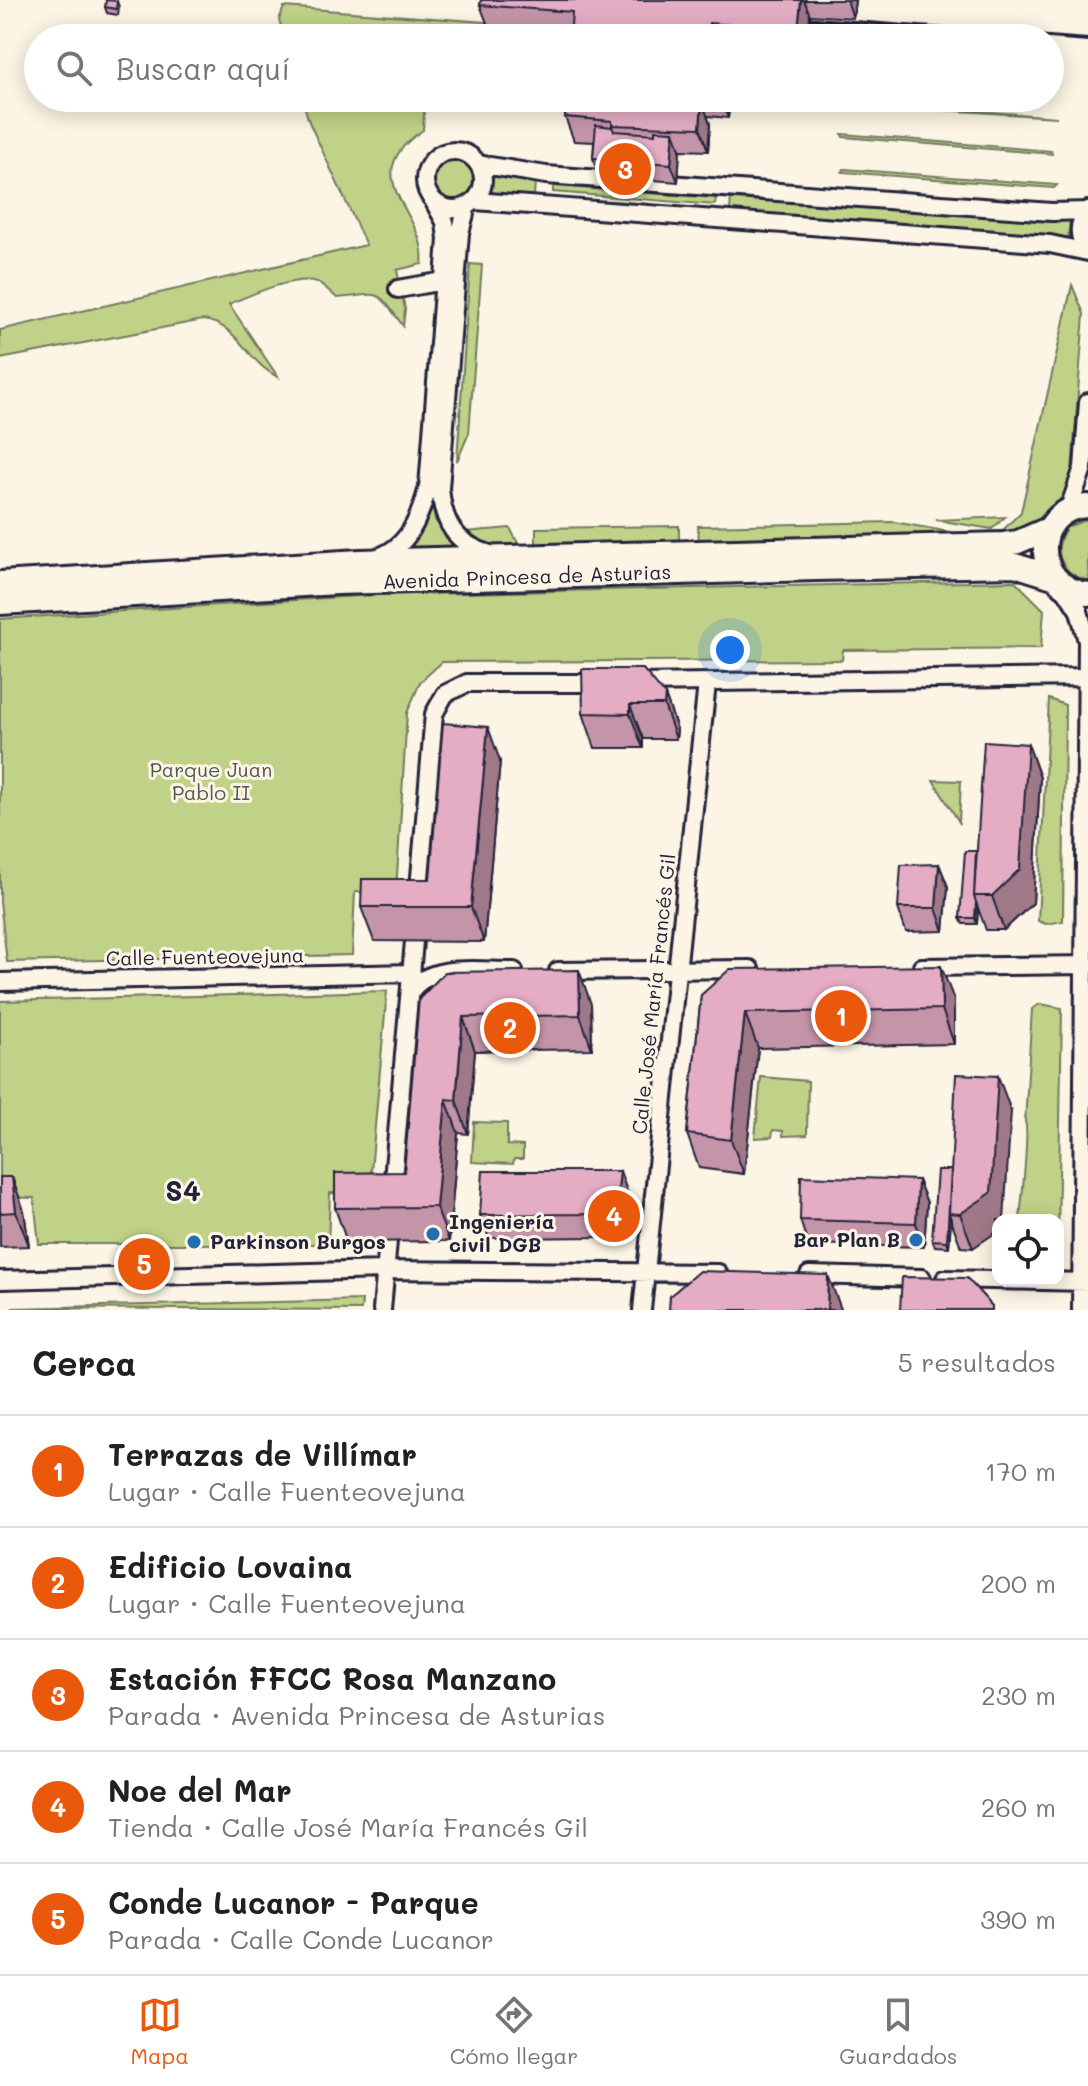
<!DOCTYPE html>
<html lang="es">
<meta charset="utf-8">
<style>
body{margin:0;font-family:Mali,sans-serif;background:#f6f6f6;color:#202124}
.controls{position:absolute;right:24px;bottom:24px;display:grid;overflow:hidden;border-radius:16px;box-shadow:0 4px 20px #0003}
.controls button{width:72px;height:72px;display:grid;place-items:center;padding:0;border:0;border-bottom:2px solid #e0e0e0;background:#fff;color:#202124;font:40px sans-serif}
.you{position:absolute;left:730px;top:650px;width:28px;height:28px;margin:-20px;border:6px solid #fff;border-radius:50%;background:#1a73e8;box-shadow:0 0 0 12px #1a73e833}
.badge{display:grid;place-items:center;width:52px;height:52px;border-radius:50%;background:#ea580c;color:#fff;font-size:26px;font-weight:700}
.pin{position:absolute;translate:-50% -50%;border:4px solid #fff;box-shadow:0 2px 8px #0006}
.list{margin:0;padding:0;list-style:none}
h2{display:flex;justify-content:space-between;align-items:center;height:104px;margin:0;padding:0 32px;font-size:34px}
h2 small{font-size:26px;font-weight:400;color:#757577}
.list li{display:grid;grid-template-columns:52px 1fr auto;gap:24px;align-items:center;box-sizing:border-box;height:112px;padding:0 32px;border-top:2px solid #e0e0e0}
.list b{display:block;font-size:30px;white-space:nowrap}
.list p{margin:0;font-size:26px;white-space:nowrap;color:#757577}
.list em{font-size:26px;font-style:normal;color:#757577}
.icon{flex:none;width:44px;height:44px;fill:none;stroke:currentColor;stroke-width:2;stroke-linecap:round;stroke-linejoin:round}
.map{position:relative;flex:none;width:1088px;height:1310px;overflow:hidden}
.search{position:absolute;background:#fff;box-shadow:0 4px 20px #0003;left:24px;right:24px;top:24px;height:88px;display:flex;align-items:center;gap:20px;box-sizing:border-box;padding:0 28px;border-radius:44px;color:#757577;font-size:30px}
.sheet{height:664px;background:#fff}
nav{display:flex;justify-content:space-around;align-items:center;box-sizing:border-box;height:112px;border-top:2px solid #e0e0e0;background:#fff;font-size:22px;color:#757577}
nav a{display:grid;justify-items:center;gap:4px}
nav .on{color:#ea580c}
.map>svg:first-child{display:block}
</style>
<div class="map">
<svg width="1088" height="1310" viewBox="0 0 1088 1310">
<rect width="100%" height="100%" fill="#fcf5e5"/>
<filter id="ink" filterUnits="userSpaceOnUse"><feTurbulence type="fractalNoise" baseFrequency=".0125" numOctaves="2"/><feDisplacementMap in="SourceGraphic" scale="16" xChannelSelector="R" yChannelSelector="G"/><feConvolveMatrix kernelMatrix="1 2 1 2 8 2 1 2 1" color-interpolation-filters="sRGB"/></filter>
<g filter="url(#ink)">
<!-- green -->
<path fill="#c0d287" stroke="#717a61" stroke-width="2" d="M284,7l201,15v16h-200l-6,-18z
M302,98h123l-2,32c-72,48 6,83 -1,134l-25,6 8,39 -2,17c-29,-41 -20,-31 -66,-28 -6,-5 -13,-13 -20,-16 -23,-7 -67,13 -88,22l49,73c-31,-14 -38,-52 -75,-57l-203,39v-29l366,-85 -57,-123z
M848,101l209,16 -210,-13z
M842,134l209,17 1,3 -209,-17z
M432 181a21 21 0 1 1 42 0a21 21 0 1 1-42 0Z
M844,169l213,16 -3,3 -212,-16z
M492,175l43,5 -1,17 -44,-4z
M553,186l163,12 -1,7 -162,-13z
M731,194l339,25 -2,19 -338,-27z
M470,264l12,1 -13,168 -12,28z
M1072,285l12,29 -13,169c-16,30 -44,48 -76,55l26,-26z
M432,504l3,16 22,28 -55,1 13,-12z
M1005,517l-13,12 -56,-9z
M1088,519v61h-2c-26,-7 -35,-31 -19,-53z
M894,522l84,15 -279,6 -1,-17z
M679,526v18l-143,3v-19z
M510,528l10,19 -35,-3 -20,-12z
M1015,581l29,29 -3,38 -198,2 -1,10 -400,2 -22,20 -13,31 -11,179h-41l-3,63 -345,7 -7,-60v-283l374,-24z
M1049,699l16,6 -2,216 -17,3 -8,-3z
M933,780l28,1 -2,41z
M387,991l-18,203 -39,-1 -2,51h-289l-5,-46 -34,-1v-196z
M1040,1004l22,4 -4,229v-17h-38c1,-17 10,-88 5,-98l7,-113z
M761,1077l47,4 -1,54 -24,1v-5l-10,-1 -1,7 -17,1z
M474,1122l33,1v22l16,1v13h-9l-1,5 -41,-2z
M362,1300l-1,10 -349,-2z"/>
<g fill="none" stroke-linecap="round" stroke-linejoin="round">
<defs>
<path id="street" d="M425 180a29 29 0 1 1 58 0a29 29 0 1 1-58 0Z
M478,164l68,11 506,37 34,-1
M475,201l575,43 38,8
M467,206l-7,27 -20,255c3,35 15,56 50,66
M1088,210c-11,14 -11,27 0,41
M398,289l46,-8
M1068,511l15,-43 5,-66
M375,558c33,-9 45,-41 53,-71l19,-248 -2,-17 -11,-20
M1063,586l16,25 8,30 -6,669
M633,683l454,-6
M418,900l16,-186 11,-20 22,-11h134
M922,967l166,-2
M558,971l192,-2
M0,982l412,-9
M410,993c18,-32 73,-21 104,-22
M392,1191l22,-250
M809,1275l113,3
M945,1279l143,3
M0,1280l385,-10 333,3
M382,1310l6,-69
M642,1310l65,-627"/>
<path id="secondary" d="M1088,506c-57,2 -58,81 0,88
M0,583l360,-22 644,-17 14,-2 32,-14
M0,603l337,-20 479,-14 199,-4 38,12"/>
</defs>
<!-- street casing -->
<use href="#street" stroke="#22223b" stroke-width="22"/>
<!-- secondary casing -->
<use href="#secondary" stroke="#22223b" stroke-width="28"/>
<!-- street -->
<use href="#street" stroke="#fcf5e5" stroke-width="16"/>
<!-- secondary -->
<use href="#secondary" stroke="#fcf5e5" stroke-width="22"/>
<!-- rail -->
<path stroke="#22223b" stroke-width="4" d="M790,17l298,23"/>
</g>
<!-- wall -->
<path fill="#c495a9" stroke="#22223b" stroke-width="2" d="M481,0h374l-2,18 -43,-3 -2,23h-238l1,-3 -82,-7 -9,-23z
M117,1l2,6 -1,8 -11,-2 -2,-6z
M557,98h173l-2,20 -21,-2 3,8 -2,27 -28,-1 -2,32 -78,-6 -7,-18 1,-16 -20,-1 -9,-24 1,-12h-7z
M665,695l12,34 -1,10h-33v9h-48l-12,-35z
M1028,744l12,34 -7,125 -29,27h-18l-8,-22 -1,16h-14l-3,-6 17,-67z
M500,761l-16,181 -110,-1 -13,-34 69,-28z
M939,864l9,23 -4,44 -38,1 -8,-24z
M701,995l253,5v44l-196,4 -14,126 -45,-6 -12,-34z
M419,999l172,5 1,45 -117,2 -7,83 -10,-1 -9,108 -102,1 -12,-34 69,-36z
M1011,1111l-38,137 -12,-1 -10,-27 -2,27 -14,-1 -3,-6 19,-70z
M0,1177h12l12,34 5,35 -29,1z
M918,1180l9,23 -3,44 -116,-3 -8,-24z
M628,1194l-1,19 -27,24 -111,1 -9,-23z"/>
<!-- shaded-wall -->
<path fill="#a07989" stroke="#22223b" stroke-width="2" d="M801,0h3l6,15 -2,23h-7l-3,-8z
M847,0h8l-2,18z
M709,23l6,15h-7z
M721,98h9l-2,20z
M702,101l8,23 -2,27 -8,-23z
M674,131l6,18 -2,33 -7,-18z
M665,695l12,34 -1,10 -12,-34z
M630,705l13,34v9l-13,-34z
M488,727l12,34 -16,181 -13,-35z
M1028,744l12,34 -7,125 -29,27 -12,-34z
M939,864l9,23 -4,44 -8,-23z
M976,902l2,6 -1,16 -2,-6z
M941,966l13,34v44l-12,-35z
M579,970l12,34 1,45 -12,-34z
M745,1013l13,35 -14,126 -13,-34z
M463,1017l12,34 -7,83 -12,-34z
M998,1076l13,35 -7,109h-6v11l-25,17 -13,-34z
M446,1099l12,34 -9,108 -13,-34z
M620,1171l8,23 -1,19 -27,24 -9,-23z
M12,1177l12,34 5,35 -13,-34z
M918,1180l9,23 -3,44 -8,-24z
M949,1214l2,5 -2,28 -2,-6z
M828,1275l13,34v1h-14z"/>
<!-- building -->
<path fill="#e4adc4" stroke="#22223b" stroke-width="2" d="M106,0l11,1 -1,8 -11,-2z
M481,0h320l-3,30 -89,-7 -1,15h-138l2,-26 -92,-7z
M567,98h123v2l12,1 -2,27 -88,-3v-4l-47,-4z
M596,125l16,2 2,4 41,3v-4l19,1 -3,33 -78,-6z
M582,669h61l22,26 -1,10h-34v9l-47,-1z
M443,723l45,4 -17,180h-110l1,-28h68z
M984,741l44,3 -8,125 -28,27h-18z
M965,851h11l-2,45 2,6 -1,16h-15z
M939,864l-3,44h-38l3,-43z
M941,966l1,43 -197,4 -14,127 -44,-6 14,-139 29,-26z
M579,970l1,45 -117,2 -7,83 -10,-1 -10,108 -101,1v-35l69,-1 15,-173 26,-27z
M956,1074l42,2 -7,117 -31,21 -11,-1z
M937,1170h14l-4,71 -15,-1z
M483,1171h137l-2,19 -27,24 -111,1z
M801,1176l117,4 -2,43 -116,-3z
M0,1177h12l4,35 -16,1z
M699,1271l129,4 -1,35h-158l1,-14z
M902,1277l65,1 25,28v4h-92z"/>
</g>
<!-- markers -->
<g fill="#1f6fb2" stroke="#fcf5e5" stroke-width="3">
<circle cx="433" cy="1234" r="8"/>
<circle cx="916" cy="1240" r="8"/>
<circle cx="194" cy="1242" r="8"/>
</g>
<g text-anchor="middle" stroke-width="6" stroke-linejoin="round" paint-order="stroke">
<!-- street labels -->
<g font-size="20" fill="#22223b" stroke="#fcf5e5">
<text transform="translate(527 577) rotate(-2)" y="7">Avenida Princesa de Asturias</text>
<text transform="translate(205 957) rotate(-1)" y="7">Calle Fuenteovejuna</text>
<text transform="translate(654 994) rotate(-84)" y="7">Calle José María Francés Gil</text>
</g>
<!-- park labels -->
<g font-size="20" fill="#515752" stroke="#fcf5e5">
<text x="211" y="777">Parque Juan<tspan x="211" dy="23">Pablo II</tspan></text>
</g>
<!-- poi labels -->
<g font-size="20" font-weight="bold" fill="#22223b" stroke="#fcf5e5" text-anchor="start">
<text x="449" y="1229">Ingeniería<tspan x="449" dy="23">civil DGB</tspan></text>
<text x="900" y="1247" text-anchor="end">Bar Plan B</text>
<text x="210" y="1249">Parkinson Burgos</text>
</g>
<!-- district labels -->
<g font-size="28" font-weight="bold" fill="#22223b" stroke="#fcf5e5">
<text x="183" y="1201">S4</text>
</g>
</g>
</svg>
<div class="controls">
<button><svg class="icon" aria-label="locate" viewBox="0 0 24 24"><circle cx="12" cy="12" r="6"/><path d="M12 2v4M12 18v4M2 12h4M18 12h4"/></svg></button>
</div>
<div class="you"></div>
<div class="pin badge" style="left:841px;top:1016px">1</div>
<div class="pin badge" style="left:510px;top:1028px">2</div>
<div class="pin badge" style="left:625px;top:169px">3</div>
<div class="pin badge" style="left:614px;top:1216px">4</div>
<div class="pin badge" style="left:144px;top:1264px">5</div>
<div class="search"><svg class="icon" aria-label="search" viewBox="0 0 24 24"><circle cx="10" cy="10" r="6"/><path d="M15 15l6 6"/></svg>Buscar aquí</div>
</div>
<section class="sheet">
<h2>Cerca<small>5 resultados</small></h2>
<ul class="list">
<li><span class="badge">1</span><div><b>Terrazas de Villímar</b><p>Lugar · Calle Fuenteovejuna</p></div><em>170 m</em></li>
<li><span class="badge">2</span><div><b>Edificio Lovaina</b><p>Lugar · Calle Fuenteovejuna</p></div><em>200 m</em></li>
<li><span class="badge">3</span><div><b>Estación FFCC Rosa Manzano</b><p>Parada · Avenida Princesa de Asturias</p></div><em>230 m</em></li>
<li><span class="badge">4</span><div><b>Noe del Mar</b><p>Tienda · Calle José María Francés Gil</p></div><em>260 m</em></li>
<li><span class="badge">5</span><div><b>Conde Lucanor - Parque</b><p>Parada · Calle Conde Lucanor</p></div><em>390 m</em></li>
</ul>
</section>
<nav>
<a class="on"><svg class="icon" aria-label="map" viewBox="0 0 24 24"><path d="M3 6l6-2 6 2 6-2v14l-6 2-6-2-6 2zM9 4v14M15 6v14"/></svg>Mapa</a>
<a><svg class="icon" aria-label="directions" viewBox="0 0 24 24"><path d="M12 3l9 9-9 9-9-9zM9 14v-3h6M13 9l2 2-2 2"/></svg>Cómo llegar</a>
<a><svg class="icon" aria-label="saved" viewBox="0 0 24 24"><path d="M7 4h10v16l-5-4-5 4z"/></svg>Guardados</a>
</nav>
